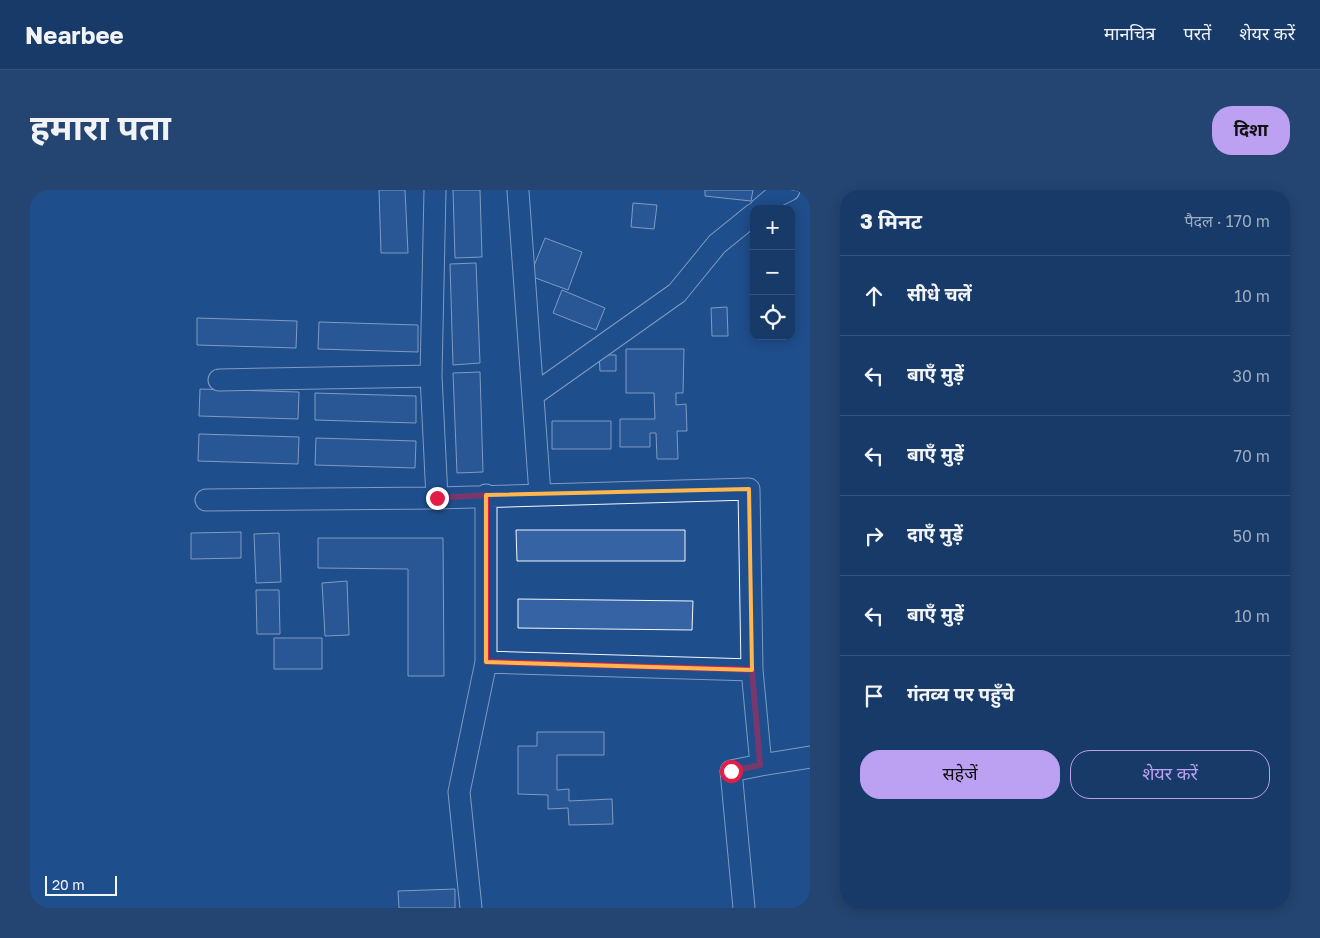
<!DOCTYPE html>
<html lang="hi">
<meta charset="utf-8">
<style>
body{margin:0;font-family:"Golos Text","Noto Sans Devanagari",sans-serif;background:#244571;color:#f1f3f6}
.controls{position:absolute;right:15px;top:15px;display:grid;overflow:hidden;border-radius:10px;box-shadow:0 2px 12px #0003}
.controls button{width:45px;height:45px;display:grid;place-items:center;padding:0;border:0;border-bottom:1px solid #36547d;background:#173a69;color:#f1f3f6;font:25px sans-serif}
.scale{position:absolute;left:15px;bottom:12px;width:72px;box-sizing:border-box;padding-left:5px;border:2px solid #f2f6ff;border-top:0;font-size:14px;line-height:18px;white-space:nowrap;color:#f2f6ff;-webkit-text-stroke:4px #1f4e8c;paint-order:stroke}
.stop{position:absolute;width:15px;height:15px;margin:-11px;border:4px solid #e11d48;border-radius:50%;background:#fff}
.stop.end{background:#e11d48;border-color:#fff;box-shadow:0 1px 5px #0008}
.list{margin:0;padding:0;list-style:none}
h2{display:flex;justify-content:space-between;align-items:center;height:65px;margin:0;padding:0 20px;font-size:21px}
h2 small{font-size:16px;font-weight:400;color:#9eadc0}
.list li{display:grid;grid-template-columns:32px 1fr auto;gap:15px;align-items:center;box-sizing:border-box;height:80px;padding:0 20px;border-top:1px solid #36547d}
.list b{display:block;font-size:19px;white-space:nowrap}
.list em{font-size:16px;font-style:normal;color:#9eadc0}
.actions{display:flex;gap:10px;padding:15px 20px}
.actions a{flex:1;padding:11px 0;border:1px solid #bca0f2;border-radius:20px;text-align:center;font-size:18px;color:#bca0f2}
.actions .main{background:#bca0f2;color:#111}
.icon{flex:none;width:28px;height:28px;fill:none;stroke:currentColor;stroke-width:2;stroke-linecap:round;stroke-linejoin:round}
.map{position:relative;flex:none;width:780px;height:718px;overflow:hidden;border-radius:20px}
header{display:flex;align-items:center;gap:30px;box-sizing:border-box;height:70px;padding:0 25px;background:#173a69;border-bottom:1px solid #36547d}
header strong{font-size:24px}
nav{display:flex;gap:28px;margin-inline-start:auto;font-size:18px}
.intro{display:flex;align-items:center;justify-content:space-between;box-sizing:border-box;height:120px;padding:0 30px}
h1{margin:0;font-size:35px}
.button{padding:12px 22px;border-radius:20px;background:#bca0f2;color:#111;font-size:18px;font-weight:700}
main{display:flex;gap:30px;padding:0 30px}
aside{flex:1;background:#173a69;border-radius:20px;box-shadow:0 2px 12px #0003}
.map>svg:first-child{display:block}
</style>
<header>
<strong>Nearbee</strong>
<nav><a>मानचित्र</a><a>परतें</a><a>शेयर करें</a></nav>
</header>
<div class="intro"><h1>हमारा पता</h1><a class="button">दिशा</a></div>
<main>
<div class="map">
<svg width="780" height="718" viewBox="0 0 780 718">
<rect width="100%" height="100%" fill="#1f4e8c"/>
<!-- building -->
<path fill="#3563a3" stroke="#f2f6ff" d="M349,0h26l3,63h-27z
M423,0h27l2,67 -27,1z
M675,0h48l-2,11 -46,-5z
M603,13l24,2 -3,24 -23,-2z
M515,48l37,14 -14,38 -38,-14z
M446,73l4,100 -27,2 -3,-101z
M532,100l43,18 -9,22 -43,-17z
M697,117l1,29h-16l-1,-28z
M167,128l100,3 -1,27 -99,-3z
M289,132l99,3v27l-100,-3z
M596,159h58l-1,44h-7v12l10,-1 1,27h-10l1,28h-21l-1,-26h-6v14h-30v-28h35l-1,-26h-28z
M569,165h17v16h-16z
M450,182l3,100 -26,1 -4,-100z
M170,199l99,3 -1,27 -99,-3z
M285,203l101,3v27l-101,-3z
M522,231h59v28h-59z
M169,244l100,3 -1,27 -100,-3z
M286,248l100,3 -1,27 -100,-3z
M486,340h169v31h-168z
M211,342v26l-50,1v-26z
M249,343l2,49 -25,1 -2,-49z
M288,348h125l1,138h-36v-107l-90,-1z
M317,391l2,54 -24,1 -3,-53z
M226,400h23l1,44h-23z
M488,409l175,2 -1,29 -174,-2z
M244,448h48v31h-48z
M507,542h67v23h-47v35l12,-1v12l43,-2 1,25 -44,1 -1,-17 -20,1v-14l-30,-1v-48h19z
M425,699v19h-56l-1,-17z"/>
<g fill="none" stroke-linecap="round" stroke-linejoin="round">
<defs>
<path id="minor" d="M405,0l-4,186 6,122
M488,1l22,303
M730,19l13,-11 16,-8
M189,190l212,-4
M503,205l144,-102 40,-49 37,-30
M176,310l231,-2 312,-9 3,181 9,95 -30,6 13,137
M456,472l266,8
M731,575l49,-8
M441,718l-12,-116 27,-130v-167"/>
</defs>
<!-- minor casing -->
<use href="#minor" stroke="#f2f6ff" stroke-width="23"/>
<!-- minor -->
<use href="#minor" stroke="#1f4e8c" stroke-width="21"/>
</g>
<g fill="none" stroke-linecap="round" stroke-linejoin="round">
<!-- route -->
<path stroke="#e11d48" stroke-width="6" d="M407,308l49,-3v167l266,8 8,95 -29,6"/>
</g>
<!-- marked area -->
<path d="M0 0H780V718H0ZM719,299l3,181 -266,-8v-167z" fill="#1f4e8c" fill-opacity=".55" fill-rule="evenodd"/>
<path fill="none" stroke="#ffb74d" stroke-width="4" stroke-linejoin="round" d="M719,299l3,181 -266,-8v-167z"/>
</svg>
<div class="controls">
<button>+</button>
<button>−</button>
<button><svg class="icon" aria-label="locate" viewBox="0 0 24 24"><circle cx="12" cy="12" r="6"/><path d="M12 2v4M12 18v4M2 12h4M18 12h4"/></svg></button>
</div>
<div class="scale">20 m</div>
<div class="stop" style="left:701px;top:581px"></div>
<div class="stop end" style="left:407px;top:308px"></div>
</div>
<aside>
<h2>3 मिनट<small>पैदल · 170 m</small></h2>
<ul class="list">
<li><svg class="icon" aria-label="ahead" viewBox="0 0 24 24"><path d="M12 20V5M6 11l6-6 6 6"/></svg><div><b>सीधे चलें</b></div><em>10 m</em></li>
<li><svg class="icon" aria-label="left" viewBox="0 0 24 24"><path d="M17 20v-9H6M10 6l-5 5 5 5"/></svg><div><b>बाएँ मुड़ें</b></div><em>30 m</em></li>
<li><svg class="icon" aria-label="left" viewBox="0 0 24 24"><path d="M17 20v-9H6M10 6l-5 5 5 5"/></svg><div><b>बाएँ मुड़ें</b></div><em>70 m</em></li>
<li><svg class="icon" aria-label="right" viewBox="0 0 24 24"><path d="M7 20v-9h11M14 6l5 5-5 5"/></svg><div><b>दाएँ मुड़ें</b></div><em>50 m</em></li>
<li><svg class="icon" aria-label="left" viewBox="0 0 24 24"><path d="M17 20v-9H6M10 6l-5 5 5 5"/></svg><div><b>बाएँ मुड़ें</b></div><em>10 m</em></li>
<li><svg class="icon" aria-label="arrive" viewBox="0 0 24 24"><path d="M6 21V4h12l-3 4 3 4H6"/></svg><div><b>गंतव्य पर पहुँचे</b></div></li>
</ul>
<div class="actions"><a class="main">सहेजें</a><a>शेयर करें</a></div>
</aside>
</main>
